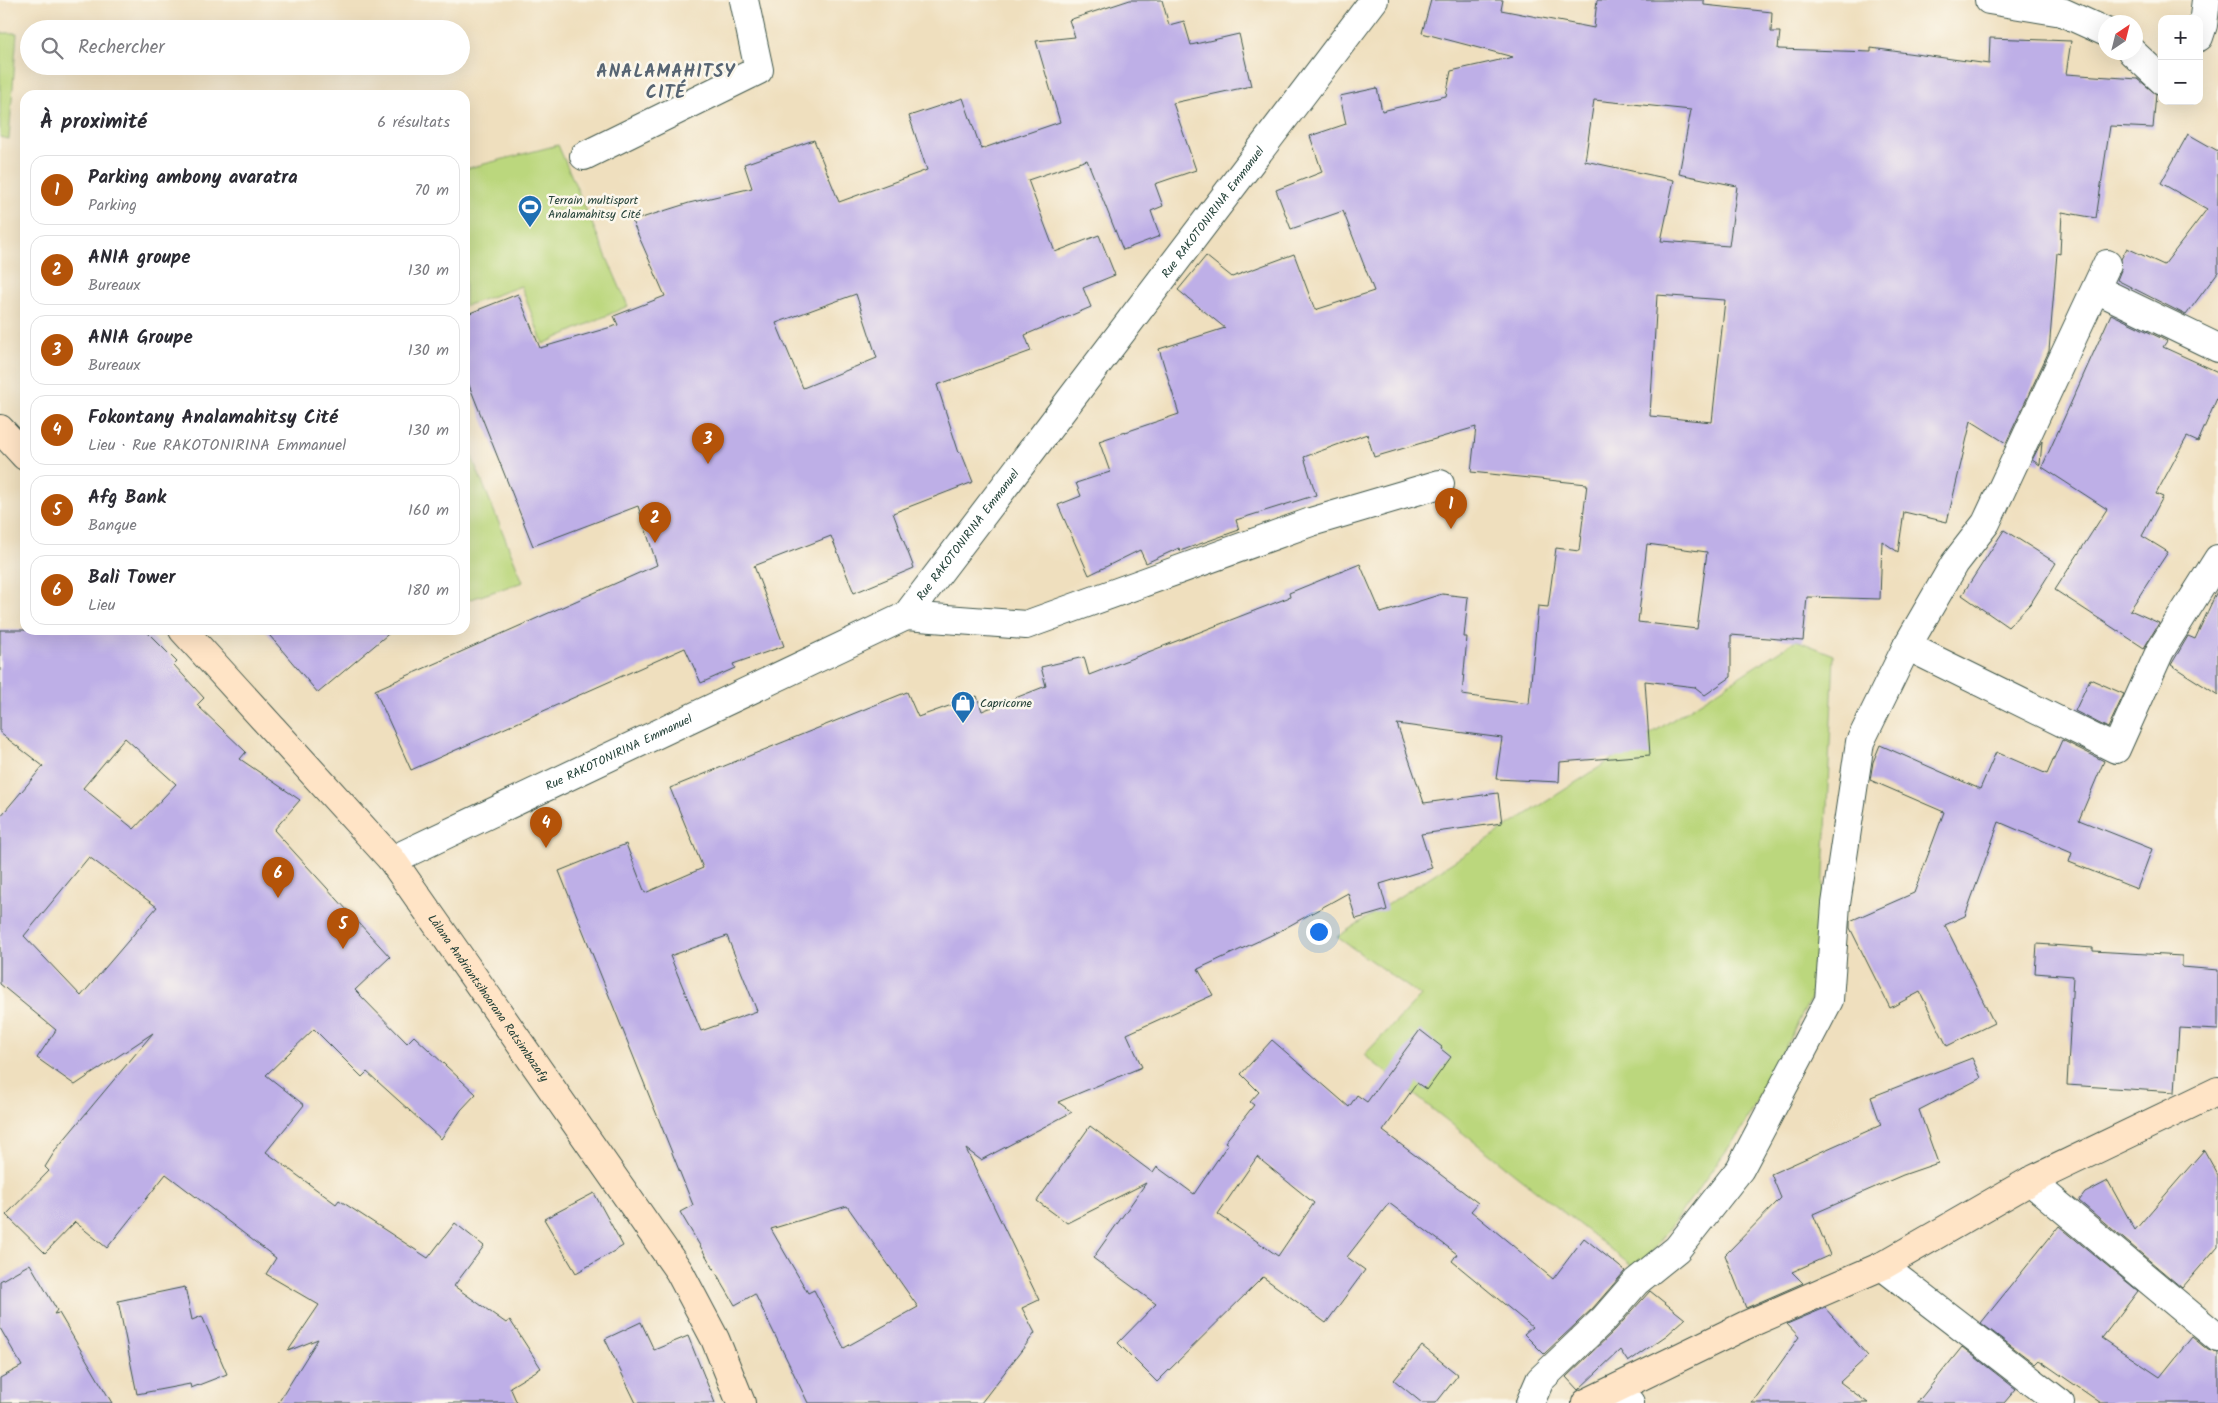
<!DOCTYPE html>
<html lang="fr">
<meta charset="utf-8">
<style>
body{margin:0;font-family:Kalam,sans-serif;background:#f2f2f3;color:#2b2b33}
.controls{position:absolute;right:15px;top:15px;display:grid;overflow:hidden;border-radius:10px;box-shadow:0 5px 20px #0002}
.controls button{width:45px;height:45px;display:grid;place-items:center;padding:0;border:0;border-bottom:1px solid #e1e1e2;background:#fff;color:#2b2b33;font:25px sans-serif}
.compass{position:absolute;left:2098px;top:15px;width:45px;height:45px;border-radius:50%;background:#fff;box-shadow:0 5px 20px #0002;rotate:35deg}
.you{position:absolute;left:1318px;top:931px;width:18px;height:18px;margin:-12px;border:4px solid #fff;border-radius:50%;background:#1a73e8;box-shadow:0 0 0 8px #1a73e833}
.badge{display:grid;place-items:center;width:32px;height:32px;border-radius:50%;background:#b45309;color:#fff;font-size:16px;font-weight:700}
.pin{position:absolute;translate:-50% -41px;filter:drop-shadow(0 1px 2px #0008)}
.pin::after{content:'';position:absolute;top:26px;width:18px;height:15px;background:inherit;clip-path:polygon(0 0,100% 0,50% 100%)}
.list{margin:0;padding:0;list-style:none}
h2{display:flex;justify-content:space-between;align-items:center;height:65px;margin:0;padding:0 20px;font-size:21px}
h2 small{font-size:16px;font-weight:400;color:#7c7c81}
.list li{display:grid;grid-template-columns:32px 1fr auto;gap:15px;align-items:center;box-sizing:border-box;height:70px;margin:0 10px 10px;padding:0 10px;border:1px solid #e1e1e2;border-radius:15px}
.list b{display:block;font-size:19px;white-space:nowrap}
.list p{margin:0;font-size:16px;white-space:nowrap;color:#7c7c81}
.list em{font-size:16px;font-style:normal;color:#7c7c81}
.icon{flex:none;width:28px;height:28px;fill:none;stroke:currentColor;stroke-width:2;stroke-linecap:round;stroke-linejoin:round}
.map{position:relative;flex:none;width:2218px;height:1403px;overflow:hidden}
.search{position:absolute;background:#fff;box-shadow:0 5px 20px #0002;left:20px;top:20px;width:450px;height:55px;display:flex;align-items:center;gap:12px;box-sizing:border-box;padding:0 18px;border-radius:28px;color:#7c7c81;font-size:19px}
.panel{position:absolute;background:#fff;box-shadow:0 5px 20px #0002;left:20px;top:90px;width:450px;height:545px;border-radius:15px}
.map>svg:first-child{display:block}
</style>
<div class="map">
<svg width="2218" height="1403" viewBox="0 0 2218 1403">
<rect width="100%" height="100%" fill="#fbf7ec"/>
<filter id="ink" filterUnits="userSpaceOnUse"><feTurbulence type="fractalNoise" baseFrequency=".02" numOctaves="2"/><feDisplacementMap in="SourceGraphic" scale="10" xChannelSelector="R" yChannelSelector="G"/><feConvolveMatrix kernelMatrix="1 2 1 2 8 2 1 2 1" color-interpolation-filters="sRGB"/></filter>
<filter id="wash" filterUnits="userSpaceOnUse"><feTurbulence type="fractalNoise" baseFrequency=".0096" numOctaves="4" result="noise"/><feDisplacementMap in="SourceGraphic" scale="20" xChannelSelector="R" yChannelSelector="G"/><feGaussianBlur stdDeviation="1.12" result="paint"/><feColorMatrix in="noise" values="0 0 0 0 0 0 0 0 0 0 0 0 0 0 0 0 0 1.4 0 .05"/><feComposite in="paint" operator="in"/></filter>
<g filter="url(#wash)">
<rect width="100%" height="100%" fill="#efdfbe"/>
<!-- green -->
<path fill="#bbd77d" stroke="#6d8a58" d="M0,33h17l-8,106 -9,-2z
M558,145l70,161 -85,38 -22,-58 -56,20v-137z
M465,440l58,142 -58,19z
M1796,640l38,15 -15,328 -79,149 -102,139 -274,-216 57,-59 -84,-59z"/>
<g id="blocks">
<!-- building -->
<path fill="#beafe7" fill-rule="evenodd" d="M1130,0h32l7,25 15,-4 7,24 48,-11 12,52 -78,17 23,67 -41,14 8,22 -12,5 9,25 -37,14 -36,-90 -59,20 27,72 44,-17 16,40 -32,13 8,19 -66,28 6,16 -94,34 22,68 2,-1 12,30 -80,31 21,55 -60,25 -23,-57 -77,30 30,80 -51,18 2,4 -34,15 -16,-35 -274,122 -36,-80 282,-125 -19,-59 -105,40 -68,-171v-60l53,-21 22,54 78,-23 -4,-9 51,-20 -33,-75 57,-18 63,-15 -8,-24 70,-24 25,62 88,-32 -18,-54 54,-18 18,51 79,-27 -24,-81 39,-4 -6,-17zM856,294l21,64 -74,30 -27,-65z
M1431,0h72l-2,10 93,18 3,-28h107v5l68,7 -1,20h9l-2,17 93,3v-4l118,16 1,-26 81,3 -5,33 72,5 18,15 -3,34 -43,-2 -14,92 -34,-6 -2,42 -3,-1 -8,98 -43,92 -35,-22 -24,101 -43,-10 -6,40 -16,-11 -2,58 -73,-2 -4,44 -72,-6v42l-26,18 -10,-8 -50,-6 5,74 -90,7 -1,20 -63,-3 6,-41 -105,-14 27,79 74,-10 4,30 -81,11 11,34 -52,16 7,26 -31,9 -8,-26 -70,39 -80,37 15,26 -86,39 15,33 -84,35 14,10 -91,48 -15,-11 73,151 -17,8 13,25 -54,70h-173l-53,-109 -20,11 -55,-93 13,-7 -134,-334 67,-27 19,49 58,-25 -33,-80 237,-96 11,25 59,-21 5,15 64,-25 -5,-19 43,-10 5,18 201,-78 -1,-4 71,-29 21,49 61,-19 26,3 -4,40h3l-5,58 67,9 9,-98 10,1 8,-59 23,3 8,-67 -116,-12 5,-45 -102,30 -7,-23 -63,23 12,38 -80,25 3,10 -59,21 -1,-3 -33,15 -6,-13 -51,25 -31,-70 23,-9 -5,-13 34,-11 -11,-31 80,-27 -20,-65 66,-21 -47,-38 28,-34 26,21 62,-23 21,56 59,-19 -31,-80 -52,18 -15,-39 46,-18 -12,-36 36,-12 -6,-28 37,-8 5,23 64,-15 5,-25 62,-14 -91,-24zM1594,100l97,10 -12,64 58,12 -8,60 -68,-5 13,-61 -89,-19zM1657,295l68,5 -13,122 -62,-6zM1647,544l60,8 -10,77 -59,-7zM727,936l30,75 -56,20 -31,-75zM847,1206l71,101 -74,41 -30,-58 -6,3 -37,-64z
M2188,134l30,17v121l-32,43 -69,-35 4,-10v-11l6,-11 37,17 43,-56 -46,-26z
M2111,314l56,27 -4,6 55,25v24l-20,46 -11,-5 -31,57 7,3 -21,39 26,16 -38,58 29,13 -15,25 -89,-58 52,-81 -65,-42z
M2042,441l-2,24 -8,-5z
M2004,530l52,33 -25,40 -23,24 -46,-32z
M2218,589v106l-47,-30 17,-29 7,3z
M0,630h145l32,32 -3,3 30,33 -7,7 49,47 -6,7 60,41 -26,30 116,127 -35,33 52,53 7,-7 62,58 -15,16 -20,29 -74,-67 -5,5 -48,-48 -48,46 38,30 -38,47 70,52 3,-4 89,58 27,-35 29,23 -30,40 52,37 4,-3 31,48 -31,19 7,16h-239l40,-64 -30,12 31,-46 -53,-31 10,-16 -110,-84 -59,74 -32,-26 -30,31 -39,-38 43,-44 -4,-4 12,-19 96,-115 -78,52 -38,-27 19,-28 -56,-46v-167l43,-51 -43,-33zM125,738l51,46 -42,45 -51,-41zM89,857l68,50 -76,89 -57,-60z
M265,630h128l-75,63z
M2090,679l34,15 -16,34 -33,-17z
M2062,740l42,21 -25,59 73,29 -15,40 -68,-27 3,-9 -73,-31 -34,94 -20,9 49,98 -47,23 -27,-54 -30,16 -40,-80v-7l64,-28 30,-81 -74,-32 3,-18 7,-17 100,44 16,-37 51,22z
M2037,944l56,4v3l89,5v11l36,3v60l-39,-2 -4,64 -108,-7 6,-109 -38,-3z
M1420,1030l22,17 -1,2 10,8 -24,33 -10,-7 -34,48 95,72 -7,8 82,68 31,-41 41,33 -32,37 -49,46 -20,-20 8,-7 -80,-66 5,-7 -68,-51 -42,54 18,13 -39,53 -63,-46 -106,105 -39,-39 38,-39 -63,-46 53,-75 -79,40 -30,-22 53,-75 63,47 4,-6 37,27 34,-50 -3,-2 29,-37 -4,-3 9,-10 -18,-18 31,-34 77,67 8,-12 10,7zM1257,1157l57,46 -36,53 -60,-42z
M1972,1058l9,20 -62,32 19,53 -35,12 -90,39 17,41 -38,17 11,11 -57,25 -21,-53 56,-57 -10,-24 110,-49 -10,-28z
M2204,1150l14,25v71l-36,42 -103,-87 6,-8 23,-12 27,49z
M594,1193l29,53 -47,27 -32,-54z
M2059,1226l79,65 -36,47 58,39 32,-40 16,13 10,3v50h-117l-62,-43 -4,4 -54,-41z
M30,1264l27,46 -3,4 5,-1 53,90h-112v-25l22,-12 -22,-38v-47z
M185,1287l7,33 10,-4 25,58 -36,14 -1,-4 -53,10 -19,-93z
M1650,1291l35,28 -18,16 -39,27 -8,-12 -42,40 -12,-13 49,-47z
M1825,1308l43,48 -28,26 28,21h-116l47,-66 -12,-13z
M641,1322l13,28 34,-14 27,67h-79l-31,-64z
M1422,1346l36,29 -22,28h-14l-28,-23z
M1962,1347l54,42 -12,14h-87z"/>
</g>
</g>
<g filter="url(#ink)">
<use href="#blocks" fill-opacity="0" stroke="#3e5549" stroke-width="1"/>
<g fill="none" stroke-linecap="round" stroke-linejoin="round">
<defs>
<g id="minor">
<path d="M1989,0l73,12 44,20"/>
<path d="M2199,37l4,-12 3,-25"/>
<path d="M2132,52l30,28"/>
<path d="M584,156l175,-86 -15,-70"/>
<path d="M2096,289l122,59"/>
<path d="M906,616l120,9 285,-103 129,-38"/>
<path d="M1907,646l209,103 44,-98 58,-92"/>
<path id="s1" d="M392,860l514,-244 468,-616"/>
<path d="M2030,1181l188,157"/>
<path d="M1882,1266l178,137"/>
<path d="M1612,1391l18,12"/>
<path d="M1530,1403l10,-23 64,-61 32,-37 41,-33 63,-80 89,-169 7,-96 24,-162 47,-96 48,-83 31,-40 121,-259"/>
</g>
<g id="secondary">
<path d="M0,429l25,27"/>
<path id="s2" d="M183,630l209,230 287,411 36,68 26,64"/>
<path d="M1586,1403l160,-78 136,-59 148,-85 188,-90"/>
</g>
</defs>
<!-- minor casing -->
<use href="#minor" stroke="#3e5549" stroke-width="30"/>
<!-- secondary casing -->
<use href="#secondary" stroke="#3e5549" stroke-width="30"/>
<!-- minor -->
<use href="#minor" stroke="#fff" stroke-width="28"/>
<!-- secondary -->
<use href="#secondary" stroke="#ffe4c6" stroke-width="28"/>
</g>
</g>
<!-- icons -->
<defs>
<symbol id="stadium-pin" viewBox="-11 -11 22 30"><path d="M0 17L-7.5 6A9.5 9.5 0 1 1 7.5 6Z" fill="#1f6fb2" stroke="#fbf7ec"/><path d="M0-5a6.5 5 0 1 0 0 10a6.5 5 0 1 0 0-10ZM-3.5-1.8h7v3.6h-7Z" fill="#fff"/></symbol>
<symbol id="shop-pin" viewBox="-11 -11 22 30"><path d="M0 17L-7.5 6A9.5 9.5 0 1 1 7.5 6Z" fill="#1f6fb2" stroke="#fbf7ec"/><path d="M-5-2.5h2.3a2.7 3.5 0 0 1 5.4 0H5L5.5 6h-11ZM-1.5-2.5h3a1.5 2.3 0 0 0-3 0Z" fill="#fff"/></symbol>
</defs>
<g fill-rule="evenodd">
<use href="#stadium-pin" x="516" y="193" width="28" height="38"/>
<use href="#shop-pin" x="949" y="689" width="28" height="38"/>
</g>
<g text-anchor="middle" stroke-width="5" stroke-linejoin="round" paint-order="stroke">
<!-- poi labels -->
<g font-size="12" fill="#1f3d34" stroke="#fbf7ec" text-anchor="start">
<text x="548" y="204">Terrain multisport<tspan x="548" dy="14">Analamahitsy Cité</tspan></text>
<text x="980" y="707">Capricorne</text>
</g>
<!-- street labels -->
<g font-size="12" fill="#1f3d34" stroke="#fbf7ec">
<text dy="4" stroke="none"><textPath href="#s1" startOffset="1076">Rue RAKOTONIRINA Emmanuel</textPath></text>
<text dy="4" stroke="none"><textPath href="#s1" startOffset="671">Rue RAKOTONIRINA Emmanuel</textPath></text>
<text dy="4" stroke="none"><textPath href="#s1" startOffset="251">Rue RAKOTONIRINA Emmanuel</textPath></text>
<text dy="4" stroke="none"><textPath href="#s2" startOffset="479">Làlana Andriantsihoarana Ratsimbazafy</textPath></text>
</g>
<!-- district labels -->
<g font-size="18" font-weight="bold" letter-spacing="1" fill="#576573" stroke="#fbf7ec">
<text x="666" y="77">ANALAMAHITSY<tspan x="666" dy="21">CITÉ</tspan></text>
</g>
</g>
</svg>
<div class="controls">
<button>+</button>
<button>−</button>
</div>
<svg class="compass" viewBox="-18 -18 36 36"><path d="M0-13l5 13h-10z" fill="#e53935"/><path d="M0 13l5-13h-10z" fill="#7c7c81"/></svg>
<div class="you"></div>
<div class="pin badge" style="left:1451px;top:529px">1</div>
<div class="pin badge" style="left:655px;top:543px">2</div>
<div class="pin badge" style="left:708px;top:464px">3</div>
<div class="pin badge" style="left:546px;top:848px">4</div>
<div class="pin badge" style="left:343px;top:949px">5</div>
<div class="pin badge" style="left:278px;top:898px">6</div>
<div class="search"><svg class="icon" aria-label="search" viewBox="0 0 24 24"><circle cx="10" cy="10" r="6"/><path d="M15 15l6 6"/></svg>Rechercher</div>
<section class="panel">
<h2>À proximité<small>6 résultats</small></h2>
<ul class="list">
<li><span class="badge">1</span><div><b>Parking ambony avaratra</b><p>Parking</p></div><em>70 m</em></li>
<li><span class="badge">2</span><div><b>ANIA groupe</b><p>Bureaux</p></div><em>130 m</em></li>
<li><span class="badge">3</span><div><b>ANIA Groupe</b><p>Bureaux</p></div><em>130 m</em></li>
<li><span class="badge">4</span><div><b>Fokontany Analamahitsy Cité</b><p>Lieu · Rue RAKOTONIRINA Emmanuel</p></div><em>130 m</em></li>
<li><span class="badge">5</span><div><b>Afg Bank</b><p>Banque</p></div><em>160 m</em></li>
<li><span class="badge">6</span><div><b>Bali Tower</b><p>Lieu</p></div><em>180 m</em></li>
</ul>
</section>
</div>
